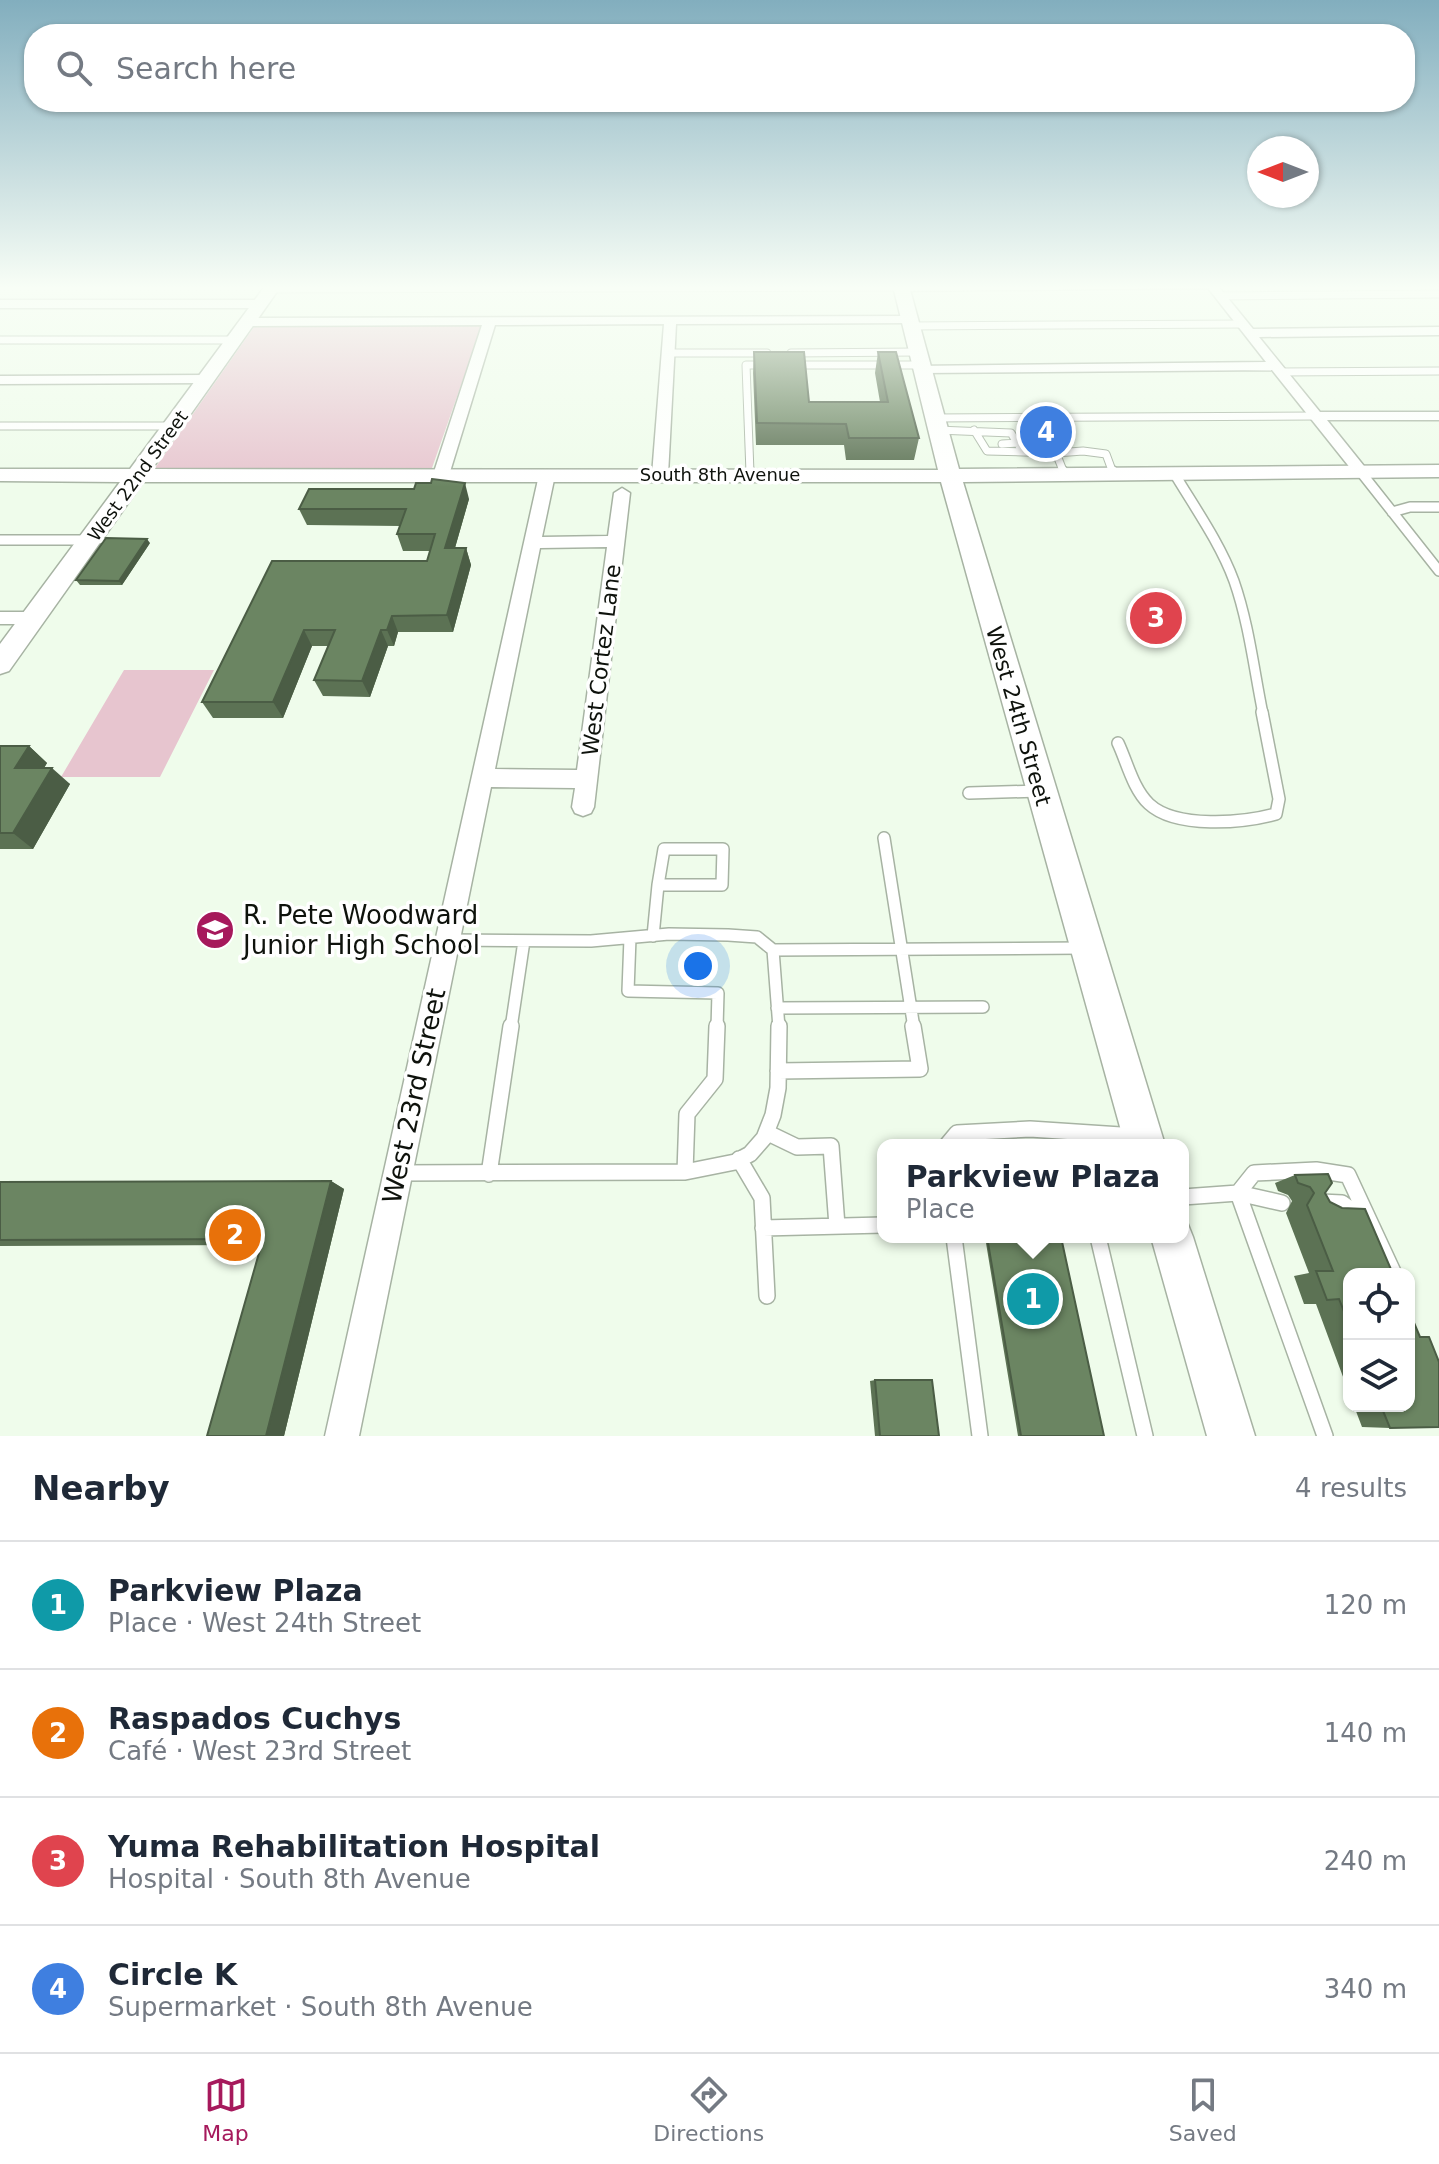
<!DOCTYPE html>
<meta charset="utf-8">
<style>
body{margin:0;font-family:"DejaVu Sans",sans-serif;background:#f6f6f7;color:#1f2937}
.controls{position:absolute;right:24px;bottom:24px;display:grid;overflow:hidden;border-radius:16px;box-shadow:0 2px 6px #0004}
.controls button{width:72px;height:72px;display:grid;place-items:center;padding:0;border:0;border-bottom:2px solid #e0e1e3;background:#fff;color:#1f2937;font:40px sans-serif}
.compass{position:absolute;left:1247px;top:136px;width:72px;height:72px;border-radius:50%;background:#fff;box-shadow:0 2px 6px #0004;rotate:270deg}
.you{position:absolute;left:698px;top:966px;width:28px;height:28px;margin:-20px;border:6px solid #fff;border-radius:50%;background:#1a73e8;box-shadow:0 0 0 12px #1a73e833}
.badge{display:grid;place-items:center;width:52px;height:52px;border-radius:50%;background:#a6195c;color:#fff;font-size:26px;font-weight:700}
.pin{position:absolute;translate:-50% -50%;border:4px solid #fff;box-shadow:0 2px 8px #0006}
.popup{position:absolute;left:877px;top:1139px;width:312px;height:104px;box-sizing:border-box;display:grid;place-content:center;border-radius:16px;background:#fff;filter:drop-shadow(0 2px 6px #0005);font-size:26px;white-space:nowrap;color:#747a83}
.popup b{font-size:30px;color:#1f2937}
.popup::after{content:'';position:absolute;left:50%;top:100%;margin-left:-16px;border:16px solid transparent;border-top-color:#fff}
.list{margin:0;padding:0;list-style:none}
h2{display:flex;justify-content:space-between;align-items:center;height:104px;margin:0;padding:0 32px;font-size:34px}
h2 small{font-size:26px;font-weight:400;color:#747a83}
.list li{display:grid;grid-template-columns:52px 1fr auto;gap:24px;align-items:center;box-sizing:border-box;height:128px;padding:0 32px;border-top:2px solid #e0e1e3}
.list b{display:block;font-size:30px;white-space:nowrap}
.list p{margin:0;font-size:26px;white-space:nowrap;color:#747a83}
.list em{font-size:26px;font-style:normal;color:#747a83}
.icon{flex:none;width:44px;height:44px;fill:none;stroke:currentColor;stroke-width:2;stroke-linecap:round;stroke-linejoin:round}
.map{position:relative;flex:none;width:1439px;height:1436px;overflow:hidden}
.search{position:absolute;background:#fff;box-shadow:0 2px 6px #0004;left:24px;right:24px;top:24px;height:88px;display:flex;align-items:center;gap:20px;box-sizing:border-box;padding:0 28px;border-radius:32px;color:#747a83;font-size:30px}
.sheet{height:616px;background:#fff}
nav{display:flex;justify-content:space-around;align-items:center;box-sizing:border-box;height:112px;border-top:2px solid #e0e1e3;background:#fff;font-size:22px;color:#747a83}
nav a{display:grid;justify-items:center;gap:4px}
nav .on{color:#a6195c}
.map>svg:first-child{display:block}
</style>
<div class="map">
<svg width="1439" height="1436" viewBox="0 0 1439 1436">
<rect width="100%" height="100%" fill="#effceb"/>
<!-- green -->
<path fill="#e7c5cf" d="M482,325l-50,143h-277l99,-141z
M124,670h90l-54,107h-99z"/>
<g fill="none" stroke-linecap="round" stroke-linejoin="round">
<defs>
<path id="lane-far3" d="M271,289l630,-2
M1220,296l219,-2
M911,326l331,-2
M0,340h235
M668,353h99
M791,353l126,-1
M794,365h126
M1280,372l159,-1
M934,418l381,-2
M0,426h173
M937,430l74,3 12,19 33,1 8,20
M974,430l13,21 36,1
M1002,444l18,-1
M1056,453l27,-2 23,3 7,19
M750,473l-4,-108h20"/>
<path id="lane-far2" d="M750,471v4
M1063,471l2,4
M1113,471l1,3
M1360,471l79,100
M1174,473c21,35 46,70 60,108 15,43 20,89 29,133
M1392,512l18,-5h29
M0,540h90"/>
<path id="lane-far1" d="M1118,743c9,19 15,46 31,61 27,25 94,19 127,10l3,-15 -17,-87
M969,793l70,-2
M884,838l30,190
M664,849h59l-1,36h-64z
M653,936l5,-51
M630,938l-2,53 90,2 -1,35
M449,940l142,1 78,-7 59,1 29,2 16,13 6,78
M773,950l311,-2
M777,1008l206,-1
M511,1028l13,-87"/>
<path id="lane" d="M778,1071l142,-2 -7,-43
M768,1133l29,14 34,-1 6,80
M947,1145l10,-12 73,-4 106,7
M739,1159l23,39 5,98
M685,1172l2,-58 28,-35 2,-53
M399,1173l286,-1 50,-10 15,-8 14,-16 9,-23 5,-27 1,-62
M489,1174l22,-148
M1183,1197l55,-4 87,243
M1321,1202l21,1 18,13
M1282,1203l-44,-10 16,-20 62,-3 32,5 46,99
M763,1228l120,-3
M954,1237l26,199
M1098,1237l47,199"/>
<path id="street" d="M896,286h322l35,43 186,-2v8l-180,2 61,75h119v8h-112l41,51 -8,5 -5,-2 -83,-104 -351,3 -5,-1v-6l350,-4 -58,-74 -307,3z
M0,300h260l6,4 -6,4h-260z
M909,316l6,4 -2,3 -237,1 -8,151 -8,5 -8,-5 12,-151 -169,1 -46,150 -8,5 -8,-5 49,-150 -234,1 -6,-4 6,-4z
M0,376l206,-1 7,4 -7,4 -206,1z
M547,470l8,5 -13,62 66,-1 6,-43 8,-5 8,5 -36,314 -3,6 -8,3 -8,-3 -3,-6 3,-19 -84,-1 -132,649h-34l214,-961zM607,547l-30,223 -82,-1 45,-221z
M0,612h34l9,6 -9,6h-34z"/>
<path id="secondary" d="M265,286h16l-129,183 786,1 -45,-184h16l50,183 480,-4v12l-476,5 202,663h-40l-184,-663h-798l-134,189 -9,3v-30l120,-162 -120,-1v-12h130z
M1183,1221l4,1 6,15 62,199h-48l-56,-199h32z"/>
</defs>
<!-- lane-far3 casing -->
<use href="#lane-far3" stroke="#a7b3a3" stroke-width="9"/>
<!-- lane-far2 casing -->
<use href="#lane-far2" stroke="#a7b3a3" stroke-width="12"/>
<!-- lane-far1 casing -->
<use href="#lane-far1" stroke="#a7b3a3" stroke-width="14"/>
<!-- lane casing -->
<use href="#lane" stroke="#a7b3a3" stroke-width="18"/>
<!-- street casing -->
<use href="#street" stroke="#a7b3a3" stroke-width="3"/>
<!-- secondary casing -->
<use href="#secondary" stroke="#a7b3a3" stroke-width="3"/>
<!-- lane-far3 -->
<use href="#lane-far3" stroke="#fff" stroke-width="7"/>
<!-- lane-far2 -->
<use href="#lane-far2" stroke="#fff" stroke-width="9"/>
<!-- lane-far1 -->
<use href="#lane-far1" stroke="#fff" stroke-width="11"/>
<!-- lane -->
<use href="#lane" stroke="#fff" stroke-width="15"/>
<!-- street -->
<use href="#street" fill="#fff" fill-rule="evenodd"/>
<!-- secondary -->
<use href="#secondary" fill="#fff" fill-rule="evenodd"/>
</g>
<!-- wall -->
<path fill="#5c7254" d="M754,352l55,50h71l-5,-29 3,-21 41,86 -5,22h-68l-2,-15h-88l-3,-72z
M414,489l55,10 -14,49h11l5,17 -18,67h-55l-4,14h-6l-18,51 -47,-1 -9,-16 14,-34h-16l-29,72h-70l-11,-16 70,-141h155l3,-10h-27l-6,-17 3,-8 -93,-1 -8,-16z
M150,543l-28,42h-42l-4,-5z
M0,746h29l18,17 -3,5 26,16 -37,65h-33z
M1295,1175l30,18 24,81v119l-33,-89h-12l-10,-28 15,-3 -23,-60 6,-12 -4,-6 -10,-4 -3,-8z
M331,1181l13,8 -60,247h-77l55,-191 -262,1v-64z
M985,1237h76l43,199h-86z
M875,1380l64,56h-64l-5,-55z
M1354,1406h55l-19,22 -28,-1z"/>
<!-- shaded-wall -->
<path fill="#4b5d45" d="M465,483l4,16 -19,66 -5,-17z
M147,539l3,4 -28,42 -3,-4z
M466,548l5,17 -18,67 -6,-17z
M392,616l6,16 -4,14 -7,-16z
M304,630l8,16 -29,72 -10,-16z
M381,630l7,16 -18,51 -8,-16z
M29,746l18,17 -13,21 -19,-16z
M52,768l18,16 -37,65 -20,-16z
M331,1181l13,8 -60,247h-18z"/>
<!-- building -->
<path fill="#6b8562" stroke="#4b5d45" stroke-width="2" d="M754,352h50l5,50h79l-10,-50h18l23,86h-70l-3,-14 -89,-1z
M432,479l33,4 -20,65h21l-19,67 -55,1 -5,14h-6l-19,51 -48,-1 21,-50h-31l-31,72h-71l70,-141h155l8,-27h-38l9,-25h-107l10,-20h105l2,-6h15z
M106,538l41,1 -28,42 -43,-1z
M0,746h29l-14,22h37l-39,65h-13z
M1328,1174l4,9 -7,10 5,9 12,6 23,1 28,65h-44v50l-10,-25 -12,1 -11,-29h17l-26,-66 7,-12 -4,-6 -12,-4 -3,-8z
M331,1181l-65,255h-59l56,-197 -263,1v-58z
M987,1237h74l43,199h-83z
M1409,1311l11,26h9l10,25v65l-49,1 -9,-22h28z
M875,1380h57l7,56h-59z"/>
<!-- sky -->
<linearGradient id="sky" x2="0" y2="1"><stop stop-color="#82aebe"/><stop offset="0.59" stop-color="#f8fef6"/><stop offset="1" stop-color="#f8fef6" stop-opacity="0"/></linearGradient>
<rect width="1439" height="487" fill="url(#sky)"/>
<!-- icons -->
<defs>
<symbol id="school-disc" viewBox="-11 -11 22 22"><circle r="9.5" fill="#a6195c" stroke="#fff"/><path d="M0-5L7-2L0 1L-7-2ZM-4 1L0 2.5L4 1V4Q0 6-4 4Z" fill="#fff"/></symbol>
</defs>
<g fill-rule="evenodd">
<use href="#school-disc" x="193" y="908" width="44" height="44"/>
</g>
<g text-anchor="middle" stroke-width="7" stroke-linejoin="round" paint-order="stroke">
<!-- far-street labels -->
<g font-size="18" fill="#0e120c" stroke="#fff">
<text x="720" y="481">South 8th Avenue</text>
<text transform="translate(138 476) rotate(-54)" y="6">West 22nd Street</text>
</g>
<!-- street labels -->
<g font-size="22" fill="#0e120c" stroke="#fff">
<text transform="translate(601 660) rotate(-83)" y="8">West Cortez Lane</text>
<text transform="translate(1019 716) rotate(74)" y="8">West 24th Street</text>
</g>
<!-- near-poi labels -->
<g font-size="26" fill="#0e120c" stroke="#fff" text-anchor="start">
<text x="243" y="924">R. Pete Woodward<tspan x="243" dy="30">Junior High School</tspan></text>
</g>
<!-- near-street labels -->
<g font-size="26" fill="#0e120c" stroke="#fff">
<text transform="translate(414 1096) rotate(-78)" y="9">West 23rd Street</text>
</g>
</g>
</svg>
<div class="controls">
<button><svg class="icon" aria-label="locate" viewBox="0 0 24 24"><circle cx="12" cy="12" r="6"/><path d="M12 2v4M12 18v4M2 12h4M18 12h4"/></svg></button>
<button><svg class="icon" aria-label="layers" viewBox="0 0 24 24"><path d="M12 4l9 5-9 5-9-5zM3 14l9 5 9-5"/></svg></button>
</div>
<svg class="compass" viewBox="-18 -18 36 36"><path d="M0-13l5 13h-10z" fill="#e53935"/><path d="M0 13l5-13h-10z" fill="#747a83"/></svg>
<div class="you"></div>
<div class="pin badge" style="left:1033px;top:1299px;background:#0f9aa8">1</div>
<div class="popup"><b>Parkview Plaza</b>Place</div>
<div class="pin badge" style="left:235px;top:1235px;background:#e8710a">2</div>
<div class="pin badge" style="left:1156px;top:618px;background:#e0444e">3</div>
<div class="pin badge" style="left:1046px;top:432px;background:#3f7fe0">4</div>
<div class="search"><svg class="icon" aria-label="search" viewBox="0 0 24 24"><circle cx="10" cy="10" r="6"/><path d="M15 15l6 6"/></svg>Search here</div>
</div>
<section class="sheet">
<h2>Nearby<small>4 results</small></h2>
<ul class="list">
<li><span class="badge" style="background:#0f9aa8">1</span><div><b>Parkview Plaza</b><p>Place · West 24th Street</p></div><em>120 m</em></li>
<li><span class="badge" style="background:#e8710a">2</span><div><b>Raspados Cuchys</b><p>Café · West 23rd Street</p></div><em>140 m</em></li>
<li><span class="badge" style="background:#e0444e">3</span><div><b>Yuma Rehabilitation Hospital</b><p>Hospital · South 8th Avenue</p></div><em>240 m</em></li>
<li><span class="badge" style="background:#3f7fe0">4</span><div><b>Circle K</b><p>Supermarket · South 8th Avenue</p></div><em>340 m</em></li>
</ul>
</section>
<nav>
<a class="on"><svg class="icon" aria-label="map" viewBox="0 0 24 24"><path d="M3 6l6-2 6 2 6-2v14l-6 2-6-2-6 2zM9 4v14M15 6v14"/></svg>Map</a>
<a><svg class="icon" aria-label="directions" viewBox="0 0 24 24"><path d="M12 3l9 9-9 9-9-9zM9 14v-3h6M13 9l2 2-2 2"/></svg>Directions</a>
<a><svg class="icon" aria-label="saved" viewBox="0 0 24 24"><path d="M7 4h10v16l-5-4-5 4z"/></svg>Saved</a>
</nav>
